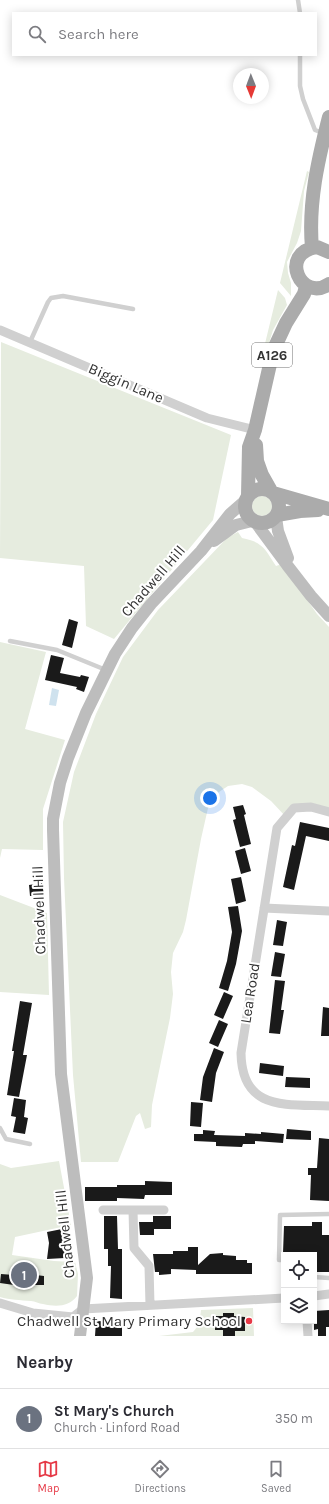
<!DOCTYPE html>
<meta charset="utf-8">
<style>
body{margin:0;font-family:Karla,sans-serif;background:#f7f7f7;color:#2b2b33}
.controls{position:absolute;right:12px;bottom:12px;display:grid;overflow:hidden;border-radius:0px;box-shadow:0 2px 10px #0003}
.controls button{width:36px;height:36px;display:grid;place-items:center;padding:0;border:0;border-bottom:1px solid #e1e1e2;background:#fff;color:#2b2b33;font:20px sans-serif}
.compass{position:absolute;left:233px;top:68px;width:36px;height:36px;border-radius:50%;background:#fff;box-shadow:0 2px 10px #0003;rotate:179deg}
.you{position:absolute;left:210px;top:798px;width:14px;height:14px;margin:-10px;border:3px solid #fff;border-radius:50%;background:#1a73e8;box-shadow:0 0 0 6px #1a73e833}
.badge{display:grid;place-items:center;width:26px;height:26px;border-radius:50%;background:#e63946;color:#fff;font-size:13px;font-weight:700}
.pin{position:absolute;translate:-50% -50%;border:2px solid #fff;box-shadow:0 1px 4px #0006}
.list{margin:0;padding:0;list-style:none}
h2{display:flex;justify-content:space-between;align-items:center;height:52px;margin:0;padding:0 16px;font-size:17px}
h2 small{font-size:13px;font-weight:400;color:#7c7c81}
.list li{display:grid;grid-template-columns:26px 1fr auto;gap:12px;align-items:center;box-sizing:border-box;height:60px;padding:0 16px;border-top:1px solid #e1e1e2}
.list b{display:block;font-size:15px;white-space:nowrap}
.list p{margin:0;font-size:13px;white-space:nowrap;color:#7c7c81}
.list em{font-size:13px;font-style:normal;color:#7c7c81}
.icon{flex:none;width:22px;height:22px;fill:none;stroke:currentColor;stroke-width:2;stroke-linecap:round;stroke-linejoin:round}
.map{position:relative;flex:none;width:329px;height:1336px;overflow:hidden}
.search{position:absolute;background:#fff;box-shadow:0 2px 10px #0003;left:12px;right:12px;top:12px;height:44px;display:flex;align-items:center;gap:10px;box-sizing:border-box;padding:0 14px;border-radius:0px;color:#7c7c81;font-size:15px}
.sheet{height:112px;background:#fff}
nav{display:flex;justify-content:space-around;align-items:center;box-sizing:border-box;height:56px;border-top:1px solid #e1e1e2;background:#fff;font-size:11px;color:#7c7c81}
nav a{display:grid;justify-items:center;gap:2px}
nav .on{color:#e63946}
.map>svg:first-child{display:block}
</style>
<div class="map">
<svg width="329" height="1336" viewBox="0 0 329 1336">
<rect width="100%" height="100%" fill="#fff"/>
<!-- green -->
<path fill="#e6ecdf" d="M307,171l2,1 -5,19 -3,40 -4,12 -10,19 1,11 3,10v13l-11,-13z
M278,290l7,8 2,7 -14,25 -8,26h-3z
M1,342l230,93 -18,85 -99,119 -28,-13 -2,-60 -84,-8z
M252 506a10 10 0 1 1 20 0a10 10 0 1 1-20 0Z
M238,532l4,6c21,4 23,11 34,28l6,-2 35,50 12,13v185l-35,-4 -8,9 -15,-16 -19,-14 -10,-3 -14,2 -12,8 -8,14 -7,31 -15,81 -3,12 -10,21 -2,19 2,22 -3,24 -18,87 -1,22 -6,2 -5,-16 -4,3 -18,46h-37l-8,-87 -9,-197 -1,-56 11,-50 22,-58 27,-57 35,-47 69,-72z
M0,642l46,10 -21,77 40,11 -22,69v41l-41,-1 -2,9z
M0,895l47,18 2,82 -49,-3z
M59,1161l12,64 -56,12 -3,18 42,6 21,1 3,12 -1,22c-8,11 -21,11 -34,8 -4,0 -8,-3 -12,-3 -11,-1 -21,-1 -31,-4v-133l11,4z
M253,1308l1,28h-19v-5h10v-14l-11,-1v-3h-11v3h-8v14h8v6h-64l34,-4c6,-6 7,-13 8,-22z"/>
<!-- water -->
<path fill="#cfe2ee" d="M52,688l7,2 -3,16 -7,-1z"/>
<!-- building -->
<path fill="#1a1a1a" d="M69,619l9,3 -6,26 -10,-3z
M51,655l13,3 -4,15 20,4 1,-2 8,2 -5,15 -8,-3 1,-2 -32,-7z
M243,805l3,9 -2,1 7,29 -11,3 -7,-27 3,-1 -3,-12z
M300,822l29,6v13l-23,-5 -12,54 -11,-3 9,-42 3,1z
M245,848l6,23 -10,3 -6,-23z
M241,877l5,24 -10,3 -5,-25z
M42,883l2,12 -14,1 -1,-11z
M238,906l4,25 -6,33 -8,27 -9,-3 8,-27 5,-29 -4,-25z
M277,920l10,2 -4,24 -10,-1z
M275,952l10,2 -4,23 -10,-1z
M275,980l10,1 -4,29h3l-4,24 -11,-1z
M224,992l9,4 -10,23 -9,-4z
M20,1001l12,2 -9,52h4l-8,42 -12,-2 7,-44h-2z
M323,1007l6,1v28h-8z
M219,1020l9,4 -10,23 -9,-4z
M214,1048l10,4 -8,21 -4,29 -12,-2 3,-23z
M260,1063l24,3 -1,10 -24,-3z
M286,1077l24,1v10l-25,-1z
M14,1098l12,2 -2,17 4,1 -3,16 -12,-2 3,-15 -5,-1z
M191,1102l12,1 -2,24 -11,-1z
M287,1129l24,2v9l-25,-1z
M203,1130l12,1 -1,4 31,1v-3l16,1v-2l23,2 -1,9 -28,-2v3h-12l-1,3 -26,-1v-4l-22,-1v-7h9z
M319,1138l10,1v62l-19,-1 1,-25h-3v-7h9z
M145,1181l27,1v13h-27l-1,4 -27,-1v3h-32v-14h32v-2h28z
M104,1216h13l1,33h4v50l-12,-1 1,-32h-3v-17h-4z
M153,1216h18v13h-17v6h-14l-1,-13h14z
M312,1222h10v13h7v37h-15v-17h-23v-2h-8l1,-27h28z
M62,1229l5,23 -2,1v5l-18,1 2,-16 -2,-11z
M188,1247h10v18l12,-11 13,-1v2l13,1v4h11v3h5v11h-56v-4l-25,-1v5l-12,1v-3h-4l-2,-18h20v-3h15z
M26,1263l1,11 17,2v9h-30l-14,-2 1,-9 13,1 4,-1v-10z
M329,1310v17h-3v9h-8v-7l-4,1v-19z
M223,1313h11v3l11,1v14h-10v5h-12v-6h-8v-14h8z
M96,1321l26,1v14h-27z"/>
<g fill="none" stroke-linecap="round" stroke-linejoin="round">
<!-- lane -->
<path stroke="#d0d0d0" stroke-width="4.5" d="M298,0l2,13
M300,55v31l3,13 12,31 8,3
M30,342l18,-40 3,-4 12,-2 70,13
M10,641l47,9 49,20
M0,1128l6,11 24,5
M284,1260h-5l1,-45 49,-1
M314,1277l15,1"/>
<!-- street -->
<path stroke="#d0d0d0" stroke-width="9" d="M0,330l207,88 48,12
M329,812l-18,-5 -17,1 -17,20 -36,225c1,58 44,51 88,53
M264,908l65,3
M103,1210h30l1,38 15,18 1,39
M133,1210h31
M314,1296l15,-2
M0,1303l33,10 40,4 10,-8 201,-11
M307,1321l1,15"/>
<!-- secondary -->
<path stroke="#bdbdbd" stroke-width="12" d="M276,517l2,14 10,27
M256,523l31,42 24,31 18,20
M214,541l22,-16 16,-4
M80,1336l7,-58 -26,-204 -8,-244v-11l7,-36 8,-25 18,-45 29,-59 17,-26 19,-24 50,-53 29,-37 16,-14"/>
<!-- primary -->
<path stroke="#ababab" stroke-width="14" d="M312,248c-4,-45 6,-88 17,-131
M329,252l-12,-5c-39,6 -16,56 12,37
M256,445l1,16 5,14 9,16
M245 506a17 17 0 1 1 34 0a17 17 0 1 1-34 0Z
M273,493l56,16
M248,496l1,-49 6,-17 18,-79 13,-28 18,-29 2,-8
M277,515l23,-4 18,-1"/>
</g>
<!-- markers -->
<circle fill="#e63946" stroke="#fff" stroke-width="1.5" cx="249" cy="1321" r="4"/>
<g text-anchor="middle" stroke-width="4" stroke-linejoin="round" paint-order="stroke">
<!-- shield labels -->
<rect fill="#fff" stroke="#707070" stroke-width="1" x="252" y="343" width="40" height="24" rx="3"/>
<g font-size="14" font-weight="bold" fill="#333">
<text x="272" y="360">A126</text>
</g>
<!-- street labels -->
<g font-size="15" fill="#333" stroke="#fff">
<text transform="translate(126 383) rotate(23)" y="5">Biggin Lane</text>
<text transform="translate(153 581) rotate(-49)" y="5">Chadwell Hill</text>
<text transform="translate(39 910) rotate(-92)" y="5">Chadwell Hill</text>
<text transform="translate(250 993) rotate(-81)" y="5">Lea Road</text>
<text transform="translate(65 1234) rotate(-96)" y="5">Chadwell Hill</text>
</g>
<!-- poi labels -->
<g font-size="15" fill="#333" stroke="#fff" text-anchor="end">
<text x="241" y="1326">Chadwell St Mary Primary School</text>
</g>
</g>
</svg>
<div class="controls">
<button><svg class="icon" aria-label="locate" viewBox="0 0 24 24"><circle cx="12" cy="12" r="6"/><path d="M12 2v4M12 18v4M2 12h4M18 12h4"/></svg></button>
<button><svg class="icon" aria-label="layers" viewBox="0 0 24 24"><path d="M12 4l9 5-9 5-9-5zM3 14l9 5 9-5"/></svg></button>
</div>
<svg class="compass" viewBox="-18 -18 36 36"><path d="M0-13l5 13h-10z" fill="#e53935"/><path d="M0 13l5-13h-10z" fill="#7c7c81"/></svg>
<div class="you"></div>
<div class="pin badge" style="left:24px;top:1275px;background:#6b7280">1</div>
<div class="search"><svg class="icon" aria-label="search" viewBox="0 0 24 24"><circle cx="10" cy="10" r="6"/><path d="M15 15l6 6"/></svg>Search here</div>
</div>
<section class="sheet">
<h2>Nearby<small></small></h2>
<ul class="list">
<li><span class="badge" style="background:#6b7280">1</span><div><b>St Mary's Church</b><p>Church · Linford Road</p></div><em>350 m</em></li>
</ul>
</section>
<nav>
<a class="on"><svg class="icon" aria-label="map" viewBox="0 0 24 24"><path d="M3 6l6-2 6 2 6-2v14l-6 2-6-2-6 2zM9 4v14M15 6v14"/></svg>Map</a>
<a><svg class="icon" aria-label="directions" viewBox="0 0 24 24"><path d="M12 3l9 9-9 9-9-9zM9 14v-3h6M13 9l2 2-2 2"/></svg>Directions</a>
<a><svg class="icon" aria-label="saved" viewBox="0 0 24 24"><path d="M7 4h10v16l-5-4-5 4z"/></svg>Saved</a>
</nav>
